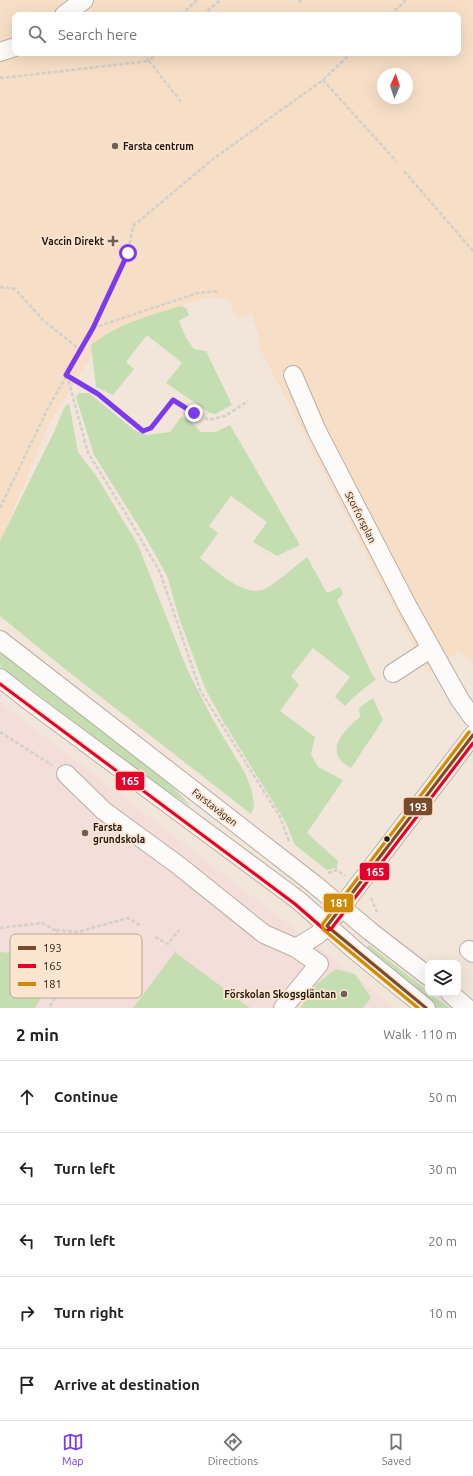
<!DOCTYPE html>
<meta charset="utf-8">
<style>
body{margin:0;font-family:Ubuntu,sans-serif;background:#f6f6f6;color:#222}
.controls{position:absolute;right:12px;bottom:12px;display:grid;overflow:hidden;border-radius:8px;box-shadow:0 4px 16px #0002}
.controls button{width:36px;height:36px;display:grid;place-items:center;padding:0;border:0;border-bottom:1px solid #e0e0e0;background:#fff;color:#222;font:20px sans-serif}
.compass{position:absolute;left:377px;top:68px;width:36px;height:36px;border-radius:50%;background:#fff;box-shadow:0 4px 16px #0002;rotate:3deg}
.stop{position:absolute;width:12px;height:12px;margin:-9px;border:3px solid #7c3aed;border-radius:50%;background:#fff}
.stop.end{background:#7c3aed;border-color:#fff;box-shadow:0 1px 4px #0008}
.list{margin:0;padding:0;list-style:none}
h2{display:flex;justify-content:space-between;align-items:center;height:52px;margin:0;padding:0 16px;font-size:17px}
h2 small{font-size:13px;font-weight:400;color:#767676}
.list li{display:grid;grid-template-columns:26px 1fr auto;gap:12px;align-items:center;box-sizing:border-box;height:72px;padding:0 16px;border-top:1px solid #e0e0e0}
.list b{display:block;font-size:15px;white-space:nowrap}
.list em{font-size:13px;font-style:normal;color:#767676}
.icon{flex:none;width:22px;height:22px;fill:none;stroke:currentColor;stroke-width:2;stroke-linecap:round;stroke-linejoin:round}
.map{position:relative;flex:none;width:473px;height:1008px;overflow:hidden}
.search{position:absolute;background:#fff;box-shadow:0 4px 16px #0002;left:12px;right:12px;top:12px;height:44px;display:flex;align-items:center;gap:10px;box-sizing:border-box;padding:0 14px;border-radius:8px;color:#767676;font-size:15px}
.sheet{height:412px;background:#fff}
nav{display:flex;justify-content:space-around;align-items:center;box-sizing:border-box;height:56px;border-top:1px solid #e0e0e0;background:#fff;font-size:11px;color:#767676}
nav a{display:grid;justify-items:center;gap:2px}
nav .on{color:#7c3aed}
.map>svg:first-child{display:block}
</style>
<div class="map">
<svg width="473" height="1008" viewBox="0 0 473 1008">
<rect width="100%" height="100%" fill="#f2e6da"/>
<!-- built -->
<path fill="#f7dfc7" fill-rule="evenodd" d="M0,0h473v664l-14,-13 -31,23 -169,-327 -2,-16 -5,-17 -15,5 -9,-20 -21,-1 -68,21 -32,13 -58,92 -49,119zM15,15h443v38h-443zM383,74h24v24h-24z"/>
<!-- education -->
<path fill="#f3ded9" d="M0,702l340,262 55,44h-395z"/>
<!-- green -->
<path fill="#c4deb2" d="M181,306l5,2 3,7 -10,6 7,17 8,11 12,2 26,54 -17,9 -5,-1 -44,-30 16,-20 -35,-28 -21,27 8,7 -21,26 -17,-8 -5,-42c28,-22 57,-29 90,-39z
M79,393h10l45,37 13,5 23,-3 11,-15 7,2 13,13h15l14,-7 70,120 -23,11 -24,-14 14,-20 -36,-26 -22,30 9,7 -18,25c16,12 40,37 62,32 8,-1 37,-27 45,-33l20,36 13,-6 3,7 -6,6 35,74 4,5 -21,17 -10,10 -10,-9 15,-20 -37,-29 -22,28 8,9 -19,26 35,26 -4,17 7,13 25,13 -36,53 31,28 -1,7 -10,2 -32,-25 -9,-22 -65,-105 -16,-30 -26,-70 -12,-42 -21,-38 -52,-83 -18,-58z
M69,403l9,49 19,25 41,68 49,124 25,49 33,55 7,18 2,16 -3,7 -186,-145 -65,-53v-75l54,-109 10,-24z
M0,652l163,125 28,29 -29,-18 -162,-122z
M373,698l10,22 -32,48c-29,-15 -8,-37 9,-51l-1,-9z
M369,945l59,46v2l22,15h-13l-71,-59z
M0,952l24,2 31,23 -20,31h-35z
M175,952l75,56h-117z
M335,969l20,5 16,24 -8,10h-63l16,-23z"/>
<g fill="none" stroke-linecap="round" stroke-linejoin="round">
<defs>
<path id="minor" d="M64,15l20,-15
M0,52l15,-5
M293,375l24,56 91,176 52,93 13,18
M0,640l314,244 57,48 57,44
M393,673l37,-24
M0,678l28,22 270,200 59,52 69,56
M66,774l38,37 74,54 86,69 32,14 21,-13 10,-9 146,-191
M469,950l4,3
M450,993l17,15
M283,1008l36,-44 -23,-16"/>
</defs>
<!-- minor casing -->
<use href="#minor" stroke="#b8ada3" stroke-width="20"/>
<!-- path -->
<path stroke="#d3d0cc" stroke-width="2.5" stroke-dasharray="4 2" stroke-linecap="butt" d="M298,0l5,3
M181,15l16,-15
M203,15l17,-15
M390,15l16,-15
M144,53l5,8 9,-8
M0,77l3,1 146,-17 33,42
M323,80l73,81
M404,171l69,80
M0,287l15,2 28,31 37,30
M93,328l105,-35 20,-2
M0,508l48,-100 19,-33 31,19 45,37 8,-3 22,-28 36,20 16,-4 23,-15
M0,732l52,33
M289,841l-9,-24 -80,-127 -40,-118 -34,-58 -38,-61 -21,-78 26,-47 35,-75 5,-27 80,-67 110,-79 28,-27
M328,873l9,-3 8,6
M371,898l6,14
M0,928l42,-5 13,7 13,22 1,21 -20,35
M56,930l22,2 50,-14 13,8
M155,937l13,7 11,-14"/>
<!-- minor -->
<use href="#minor" stroke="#fdfbf9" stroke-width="18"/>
<defs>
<path id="bus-1" d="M327,926l146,-191
M327,926l99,82"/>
<path id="bus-2" d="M0,684l295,220 31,27 5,-2 142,-186"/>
<path id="bus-3" d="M418,1008l-94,-78 -2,-5 147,-193"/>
</defs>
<!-- bus-1 casing -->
<use href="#bus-1" stroke="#fce5d0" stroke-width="6"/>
<!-- bus-2 casing -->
<use href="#bus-2" stroke="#fce5d0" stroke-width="6"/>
<!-- bus-3 casing -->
<use href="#bus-3" stroke="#fce5d0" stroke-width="6"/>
<!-- bus-1 -->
<use href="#bus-1" stroke="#7a4b2a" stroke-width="3"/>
<!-- bus-2 -->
<use href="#bus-2" stroke="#e4002b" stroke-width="3"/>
<!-- bus-3 -->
<use href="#bus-3" stroke="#cd8a03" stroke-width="3"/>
</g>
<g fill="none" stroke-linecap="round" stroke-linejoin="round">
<!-- route -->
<path stroke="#7c3aed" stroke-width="5" d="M128,253l-35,75 -27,47 32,19 45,37 8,-3 22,-28 21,13"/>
</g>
<!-- markers -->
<g fill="#6c6157" stroke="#fce5d0" stroke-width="1.5">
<circle cx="115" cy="146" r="4"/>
<path d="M111 235h4v4h4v4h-4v4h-4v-4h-4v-4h4z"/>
<circle cx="85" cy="833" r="4"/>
<circle cx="344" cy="994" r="4"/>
</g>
<circle fill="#241a10" stroke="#fce5d0" stroke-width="1.5" cx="387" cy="839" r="3.5"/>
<g text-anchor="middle" stroke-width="3.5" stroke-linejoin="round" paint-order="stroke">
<!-- poi labels -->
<g font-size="10" font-weight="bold" fill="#241a10" stroke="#fce5d0" text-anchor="start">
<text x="123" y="150">Farsta centrum</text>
<text x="104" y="245" text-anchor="end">Vaccin Direkt</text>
<text x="93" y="831">Farsta<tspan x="93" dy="12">grundskola</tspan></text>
<text x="336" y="998" text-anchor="end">Förskolan Skogsgläntan</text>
</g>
<!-- street labels -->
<g font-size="10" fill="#241a10" stroke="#fce5d0">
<text transform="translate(361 517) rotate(63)" y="4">Storforsplan</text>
<text transform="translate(215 807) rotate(38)" y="4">Farstavägen</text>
</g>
</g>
<!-- legend -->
<rect x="10" y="934" width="132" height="64" rx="6" fill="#fce5d0" stroke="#bba896" stroke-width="1"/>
<rect x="18" y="946" width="18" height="4" fill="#7a4b2a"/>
<rect x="18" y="964" width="18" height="4" fill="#e4002b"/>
<rect x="18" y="982" width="18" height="4" fill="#cd8a03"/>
<g font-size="11" fill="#241a10">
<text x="43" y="952">193</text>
<text x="43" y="970">165</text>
<text x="43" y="988">181</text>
</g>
<g stroke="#fce5d0" stroke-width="1.5">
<rect x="115" y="771" width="30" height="20" rx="4" fill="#e4002b"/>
<rect x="403" y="797" width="30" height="19" rx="4" fill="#7a4b2a"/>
<rect x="359" y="862" width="31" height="19" rx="4" fill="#e4002b"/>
<rect x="323" y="893" width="31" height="20" rx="4" fill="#cd8a03"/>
</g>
<g font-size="11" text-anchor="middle" font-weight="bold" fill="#fff">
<text x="130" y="785">165</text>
<text x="418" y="811">193</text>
<text x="375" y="876">165</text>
<text x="339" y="907">181</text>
</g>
</svg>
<div class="controls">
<button><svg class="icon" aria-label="layers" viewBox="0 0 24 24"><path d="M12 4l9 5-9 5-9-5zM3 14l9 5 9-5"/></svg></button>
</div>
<svg class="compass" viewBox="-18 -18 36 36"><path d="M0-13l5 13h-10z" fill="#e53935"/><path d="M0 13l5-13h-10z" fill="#767676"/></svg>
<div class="stop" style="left:128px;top:253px"></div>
<div class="stop end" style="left:194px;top:413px"></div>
<div class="search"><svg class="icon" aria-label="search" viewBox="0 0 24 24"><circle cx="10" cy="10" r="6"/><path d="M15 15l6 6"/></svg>Search here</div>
</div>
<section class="sheet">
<h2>2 min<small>Walk · 110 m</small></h2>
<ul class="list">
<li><svg class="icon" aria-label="ahead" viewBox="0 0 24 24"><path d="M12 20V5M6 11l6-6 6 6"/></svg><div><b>Continue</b></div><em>50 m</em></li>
<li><svg class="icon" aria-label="left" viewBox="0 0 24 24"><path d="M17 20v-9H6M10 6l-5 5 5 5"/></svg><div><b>Turn left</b></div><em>30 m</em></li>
<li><svg class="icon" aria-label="left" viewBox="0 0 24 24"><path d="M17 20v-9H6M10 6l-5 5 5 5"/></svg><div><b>Turn left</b></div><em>20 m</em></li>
<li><svg class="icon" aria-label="right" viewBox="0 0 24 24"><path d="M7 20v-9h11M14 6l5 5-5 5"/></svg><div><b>Turn right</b></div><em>10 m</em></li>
<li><svg class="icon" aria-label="arrive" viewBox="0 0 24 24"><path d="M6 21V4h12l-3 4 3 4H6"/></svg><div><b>Arrive at destination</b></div></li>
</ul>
</section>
<nav>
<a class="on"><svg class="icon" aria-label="map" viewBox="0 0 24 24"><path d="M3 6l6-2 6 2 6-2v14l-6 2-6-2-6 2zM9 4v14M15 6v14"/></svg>Map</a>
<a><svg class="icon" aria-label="directions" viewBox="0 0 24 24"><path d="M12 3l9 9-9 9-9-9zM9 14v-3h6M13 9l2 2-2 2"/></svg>Directions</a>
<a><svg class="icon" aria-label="saved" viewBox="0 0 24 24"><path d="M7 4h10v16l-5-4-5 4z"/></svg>Saved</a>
</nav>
